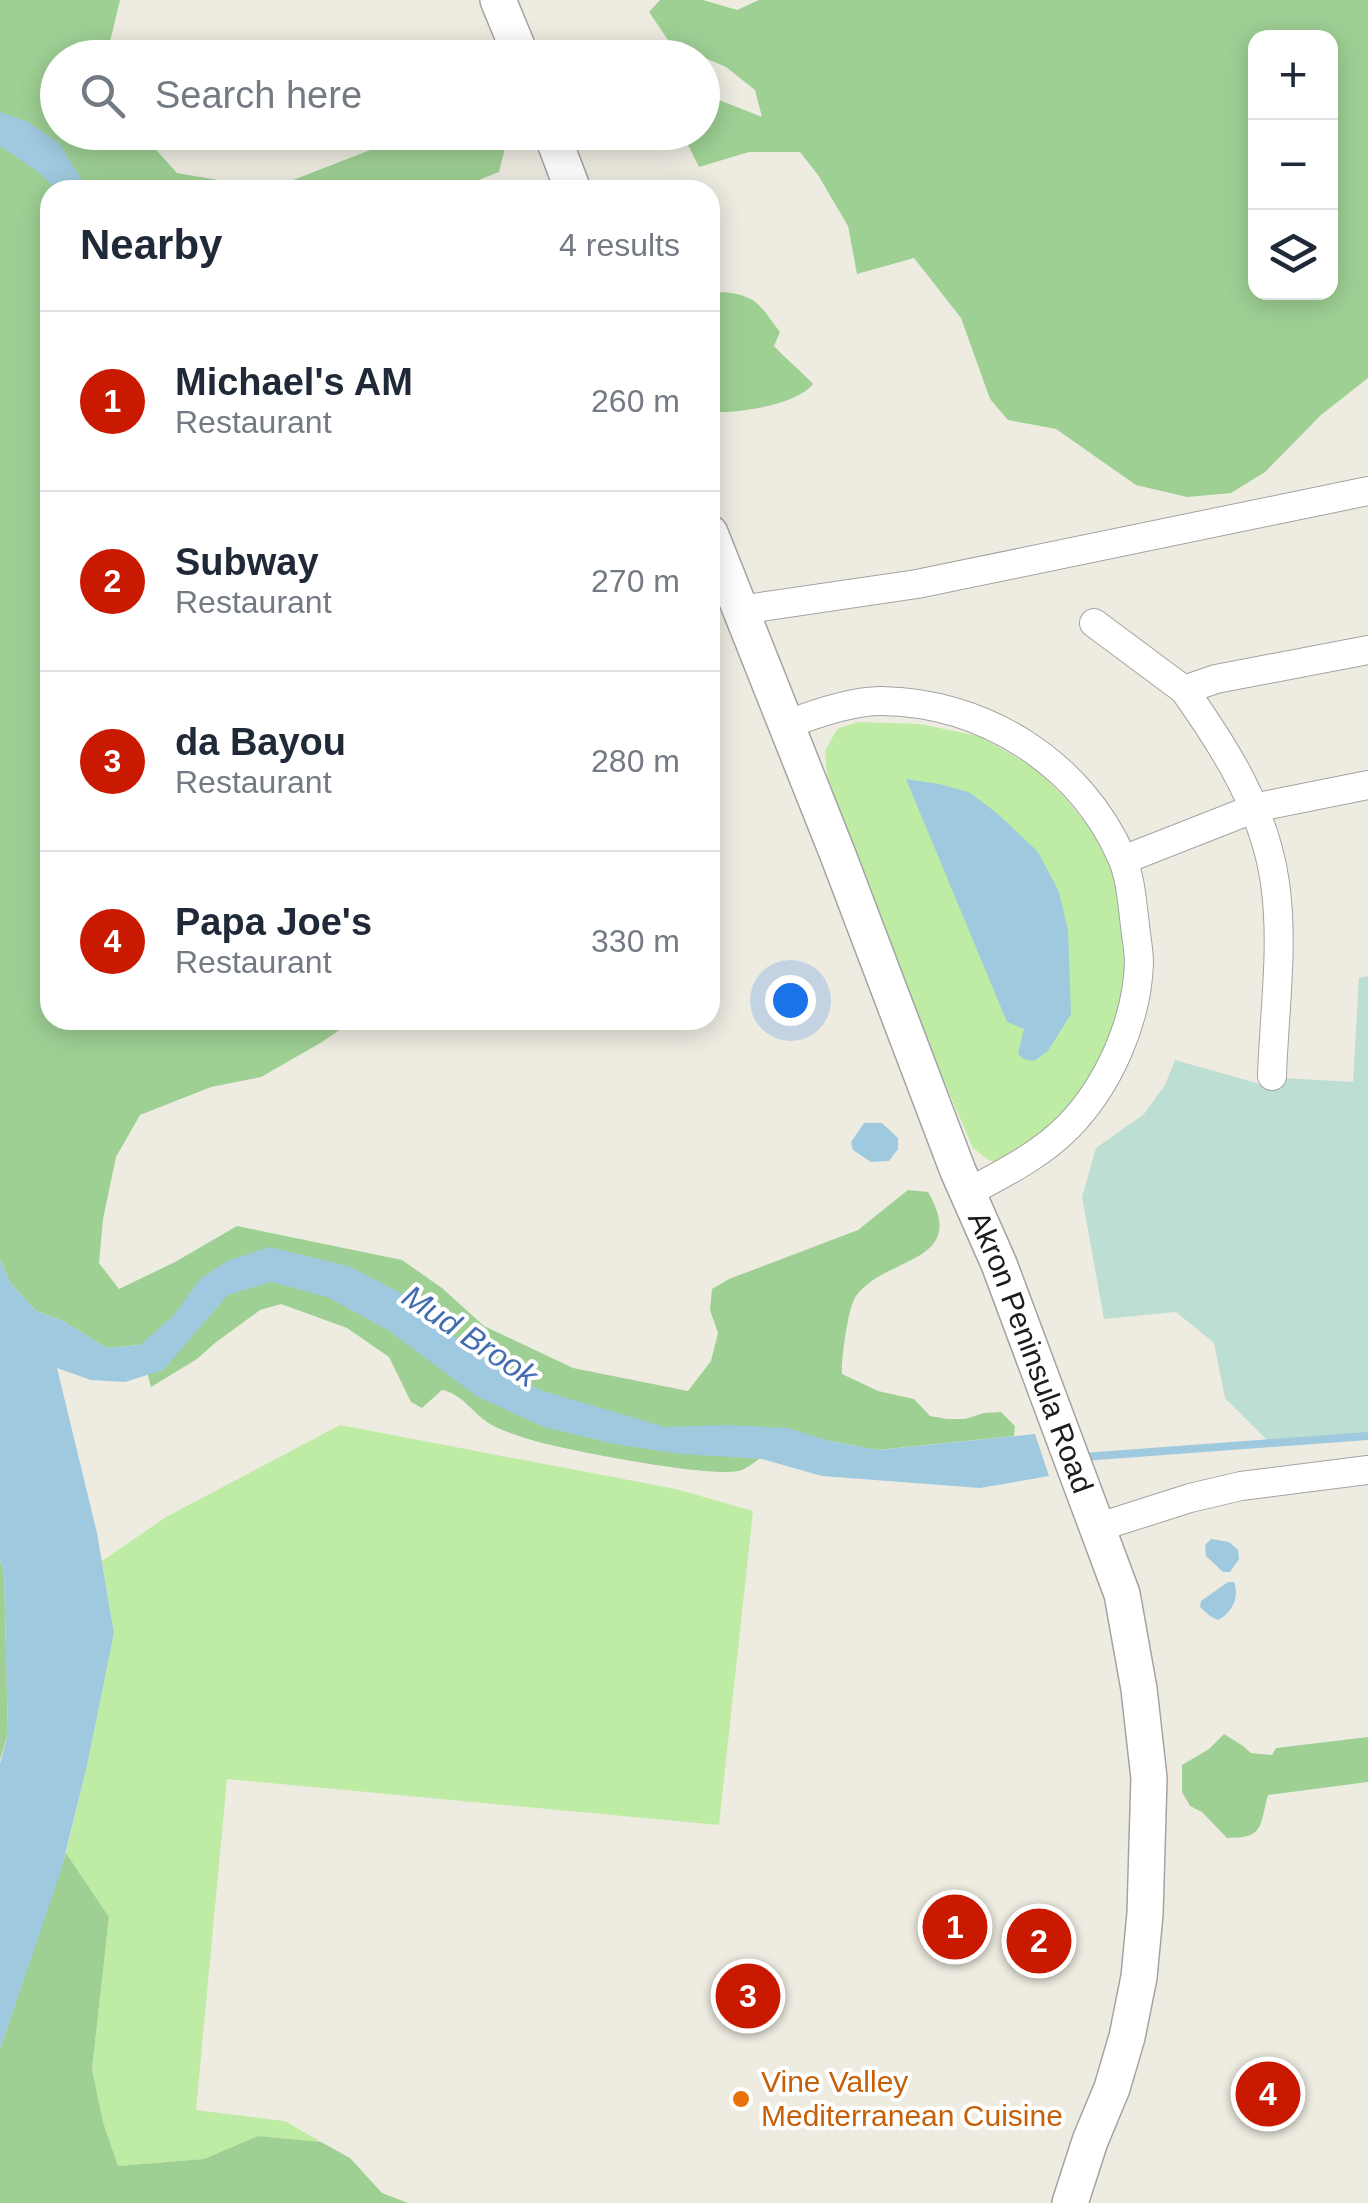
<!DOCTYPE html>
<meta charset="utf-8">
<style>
body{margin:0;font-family:Helvetica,sans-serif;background:#f2f2f3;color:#1f2937}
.controls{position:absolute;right:30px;top:30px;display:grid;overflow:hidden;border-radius:20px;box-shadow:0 5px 25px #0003}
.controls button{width:90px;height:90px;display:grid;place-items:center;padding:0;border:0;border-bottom:2px solid #e0e1e3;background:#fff;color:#1f2937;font:50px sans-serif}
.you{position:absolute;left:790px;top:1000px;width:35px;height:35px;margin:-25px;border:8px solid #fff;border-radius:50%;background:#1a73e8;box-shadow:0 0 0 15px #1a73e833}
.badge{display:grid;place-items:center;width:65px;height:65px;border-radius:50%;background:#c91900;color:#fff;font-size:32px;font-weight:700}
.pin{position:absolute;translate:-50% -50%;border:5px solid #fff;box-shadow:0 2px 10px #0006}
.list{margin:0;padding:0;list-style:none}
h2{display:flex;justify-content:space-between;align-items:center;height:130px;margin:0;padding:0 40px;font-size:42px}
h2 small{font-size:32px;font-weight:400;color:#747a83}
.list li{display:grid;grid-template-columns:65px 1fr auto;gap:30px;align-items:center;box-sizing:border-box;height:180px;padding:0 40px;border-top:2px solid #e0e1e3}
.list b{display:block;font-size:38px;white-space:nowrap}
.list p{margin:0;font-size:32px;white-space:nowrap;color:#747a83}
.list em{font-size:32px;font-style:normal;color:#747a83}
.icon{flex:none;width:55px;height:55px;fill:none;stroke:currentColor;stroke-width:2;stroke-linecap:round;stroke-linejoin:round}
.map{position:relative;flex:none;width:1368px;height:2203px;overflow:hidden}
.search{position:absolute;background:#fff;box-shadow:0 5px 25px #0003;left:40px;top:40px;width:680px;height:110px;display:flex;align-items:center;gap:25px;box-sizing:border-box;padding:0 35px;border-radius:55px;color:#747a83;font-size:38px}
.panel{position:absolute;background:#fff;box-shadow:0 5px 25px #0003;left:40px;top:180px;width:680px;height:850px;border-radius:30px}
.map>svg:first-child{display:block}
</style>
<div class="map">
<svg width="1368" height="2203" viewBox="0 0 1368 2203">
<rect width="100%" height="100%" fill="#eeece1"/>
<!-- grass -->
<path fill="#beeca4" d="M858,722l62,2 59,12 56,32 32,32 30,37 19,35 13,84 -10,72 -52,92 -67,45 -13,-6 -14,-11 -87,-202 -59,-172 -2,-23 12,-22z
M340,1425l336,64 77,22 -34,314 -492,-46 -31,331 89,11 36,21 -63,-6 -54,23 -86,7 -15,-44 -11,-53 17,-152 -43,-64 21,-87 27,-133 -12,-72 64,-44z"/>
<!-- forest -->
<path fill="#9ed094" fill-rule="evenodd" d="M0,0h120l-11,46v11l-51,1v74l83,1 36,40 93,16 144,-56h90l3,7 -8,32 -46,18h-403v830h304l-32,22 -61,35 -50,10 -71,28 -24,42 -13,62 -4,44 20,26 56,-27 62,-36 165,34 40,28 42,38 89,42 115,23 23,-30 7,-28 -8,-23 2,-21 17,-10 129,-49 50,-40 20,2c42,72 -42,63 -72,104 -8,11 -15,63 -14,78l36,17 36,8 16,17 17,3h18l19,-6 17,-1 14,14 -1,10 -137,14 -47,-9 -44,-4c-12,9 -31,27 -44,33 -25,10 -183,-21 -214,-31 -12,-4 -25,-8 -36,-14 -21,-12 -27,-30 -50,-35l-20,18 -11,-6 -22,-45 -42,-29 -66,-24 -21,6 -45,33 -18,16 -46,28 -11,-42 -33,3 -44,-27 -27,-10 -25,-27 -11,-24z
M660,0h43l34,10 22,-10h609v378l-47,37 -56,57 -34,21 -44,4 -51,-12 -80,-56 -48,-9 -18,-21 -29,-81 -47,-60 -57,16 -9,-48 -30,-51 -18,-23h-51l-50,15 -17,-34 20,-1 1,-36 11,2 48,19 -7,-27 -29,-23 -56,-24 -21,-31zM1256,38h74v254h-74z
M723,292c36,4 36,13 57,40l-6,14c13,14 26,24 39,38 -18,22 -75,29 -103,28v-118z
M0,1560l4,12 4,161 -8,27z
M1224,1734l19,12 8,7 21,2 4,-7 92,-11v45l-100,13c-9,32 -3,43 -41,43l-25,-26 -12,-6 -8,-14v-27l27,-16z
M66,1853l43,64 -17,152 11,53 15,44 86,-7 54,-23 63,6 29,16 32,35 26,10h-408v-154z"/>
<!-- wetland -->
<path fill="#bdded3" d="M1368,976v460l-98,7 -45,-45 -11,-55 -38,-31 -72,7 -22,-122 14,-49 48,-34 21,-29 10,-25 85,24 22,4 2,-10 69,4 6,-104z"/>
<!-- water -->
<path fill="#9fc9df" d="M0,112l28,10 31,21 29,47h-33l-15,-17 -40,-27z
M906,779l33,5 30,8 29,22 40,38 21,40 9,38 3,84 -23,37 -14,10 -10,-2 -6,-5 6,-25 -17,-7z
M864,1123h18l16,15v11l-9,12 -18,1 -18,-12 -2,-8z
M270,1247l78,19 63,32 60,53 69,39 125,37 65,-2 58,3 42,13 48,9 157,-16 14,42 -69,12 -158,-12 -60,-17 -80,-5 -68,-10 -70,-17 -66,-30 -90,-67 -61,-33 -56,-15 -43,13 -65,75 -38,12 -34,-2 -34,-12 40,165 17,100 -27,133 -26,105 -61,178v-285l8,-31 -4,-161 -4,-12v-300l11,24 25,27 27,10 44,27 33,-3 34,-30 26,-36 29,-19z
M1211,1539l18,3 9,8 1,9 -9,13h-7l-17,-16 -1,-11z
M1228,1582h6c6,15 -2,31 -16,38l-8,-4 -10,-9 1,-6z"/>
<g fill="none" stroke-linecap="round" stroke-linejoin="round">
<!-- stream -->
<path stroke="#9fc9df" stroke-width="8" d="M1083,1457l285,-21"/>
<defs>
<path id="minor" d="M740,610l177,-26 451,-93
M1094,623l90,67
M786,725c28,-11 65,-24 95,-24 103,1 200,62 241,157 9,21 10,45 13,67 1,12 4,25 4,38 -2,58 -30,122 -71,164 -29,29 -64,46 -101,66
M1123,860l135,-53 110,-22
M1272,1076c2,-62 12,-131 3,-193 -10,-72 -49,-134 -91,-193l32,-11 152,-29
M1099,1527l91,-29 51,-12 127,-16"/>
<g id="tertiary">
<path d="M498,0l24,58"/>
<path d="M551,132l22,58"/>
<path id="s1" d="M710,533l128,322 120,316 41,93 123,330 17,95 10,89 -4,136 -6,63 -12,60 -15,51 -22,53 -20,62"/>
</g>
</defs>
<!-- minor casing -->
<use href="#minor" stroke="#a3a3a3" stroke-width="30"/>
<!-- tertiary casing -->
<use href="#tertiary" stroke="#a3a3a3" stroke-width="38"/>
<!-- minor -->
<use href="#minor" stroke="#fff" stroke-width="28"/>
<!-- tertiary -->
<use href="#tertiary" stroke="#fff" stroke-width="35"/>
</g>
<!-- markers -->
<circle fill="#e8710a" stroke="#fff" stroke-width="4" cx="741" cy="2099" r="10"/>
<g text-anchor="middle" stroke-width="8" stroke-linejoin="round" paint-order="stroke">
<!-- street labels -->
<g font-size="30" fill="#1c1c1c" stroke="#fff">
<text dy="10" stroke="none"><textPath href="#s1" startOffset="880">Akron Peninsula Road</textPath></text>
</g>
<!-- food labels -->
<g font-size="30" fill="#c56008" stroke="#fff" text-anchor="start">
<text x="761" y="2092">Vine Valley<tspan x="761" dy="34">Mediterranean Cuisine</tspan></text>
</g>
<!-- water labels -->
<g font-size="32" font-style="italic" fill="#446db1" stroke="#fff">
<text transform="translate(470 1336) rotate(34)" y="11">Mud Brook</text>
</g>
</g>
</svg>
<div class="controls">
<button>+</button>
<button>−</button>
<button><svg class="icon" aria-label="layers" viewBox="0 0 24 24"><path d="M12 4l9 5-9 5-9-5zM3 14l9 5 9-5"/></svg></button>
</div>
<div class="you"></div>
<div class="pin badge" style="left:955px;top:1927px">1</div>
<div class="pin badge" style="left:1039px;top:1941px">2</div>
<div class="pin badge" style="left:748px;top:1996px">3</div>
<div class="pin badge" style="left:1268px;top:2094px">4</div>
<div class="search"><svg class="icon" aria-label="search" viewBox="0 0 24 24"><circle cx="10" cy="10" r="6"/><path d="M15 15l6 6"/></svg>Search here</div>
<section class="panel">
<h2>Nearby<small>4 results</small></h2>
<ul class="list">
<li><span class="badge">1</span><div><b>Michael's AM</b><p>Restaurant</p></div><em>260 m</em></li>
<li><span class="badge">2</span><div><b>Subway</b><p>Restaurant</p></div><em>270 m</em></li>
<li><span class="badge">3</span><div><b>da Bayou</b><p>Restaurant</p></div><em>280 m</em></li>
<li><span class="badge">4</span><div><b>Papa Joe's</b><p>Restaurant</p></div><em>330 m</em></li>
</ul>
</section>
</div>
